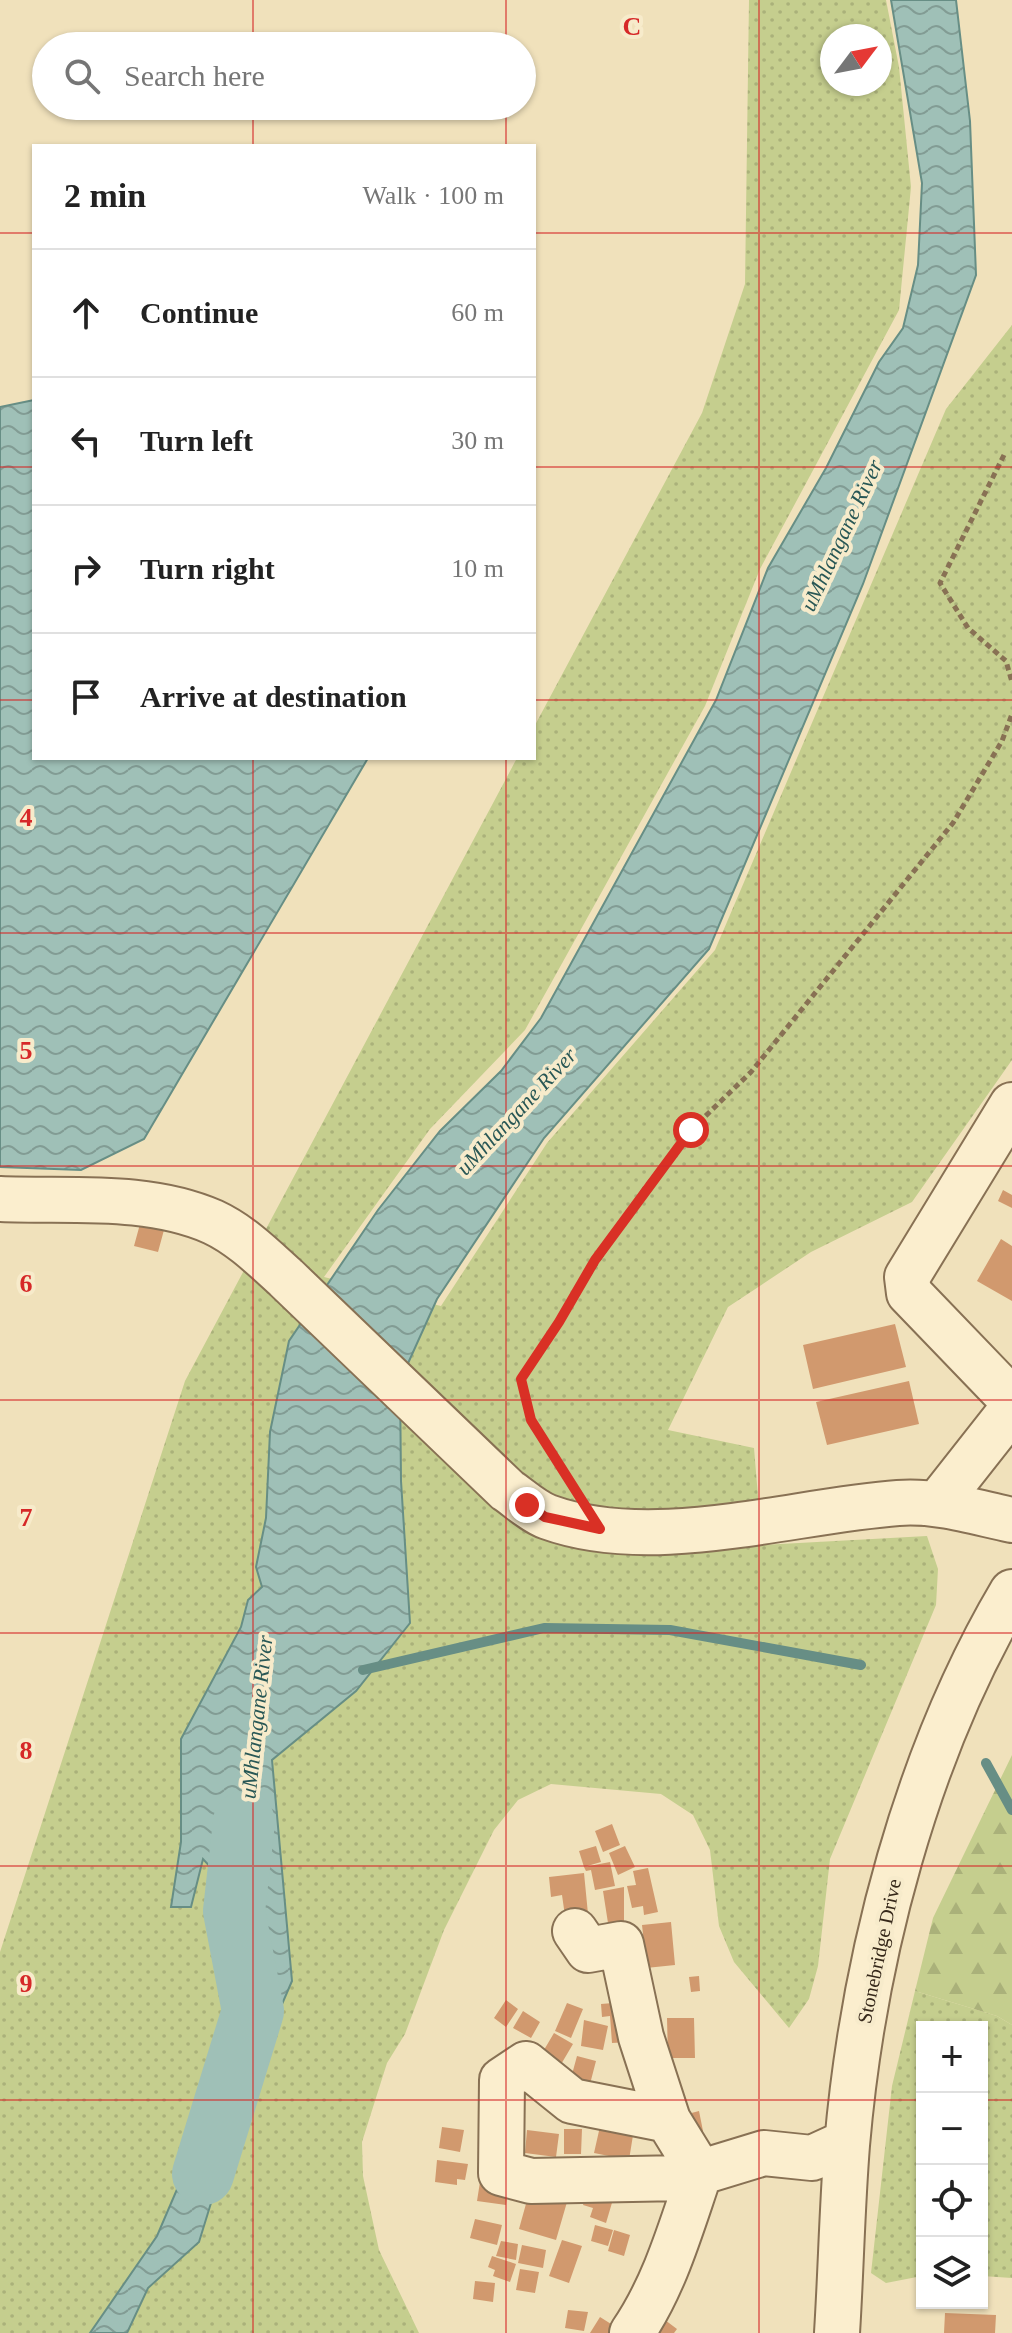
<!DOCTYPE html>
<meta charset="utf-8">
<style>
body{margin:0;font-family:"Times New Roman",serif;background:#f6f6f6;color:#222}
.controls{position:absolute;right:24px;bottom:24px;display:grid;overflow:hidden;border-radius:0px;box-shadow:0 2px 6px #0004}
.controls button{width:72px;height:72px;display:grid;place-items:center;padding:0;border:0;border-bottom:2px solid #e0e0e0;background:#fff;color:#222;font:40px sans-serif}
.compass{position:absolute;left:820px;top:24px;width:72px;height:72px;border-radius:50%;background:#fff;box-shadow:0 2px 6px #0004;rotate:58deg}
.stop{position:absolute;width:24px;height:24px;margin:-18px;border:6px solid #d93025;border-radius:50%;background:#fff}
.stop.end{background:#d93025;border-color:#fff;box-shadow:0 2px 8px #0008}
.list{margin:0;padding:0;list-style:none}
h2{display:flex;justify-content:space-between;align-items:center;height:104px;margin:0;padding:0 32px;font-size:34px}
h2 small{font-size:26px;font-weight:400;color:#767676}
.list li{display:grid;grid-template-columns:52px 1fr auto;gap:24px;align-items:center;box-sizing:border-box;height:128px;padding:0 32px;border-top:2px solid #e0e0e0}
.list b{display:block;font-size:30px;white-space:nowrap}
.list em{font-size:26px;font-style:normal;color:#767676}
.icon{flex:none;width:44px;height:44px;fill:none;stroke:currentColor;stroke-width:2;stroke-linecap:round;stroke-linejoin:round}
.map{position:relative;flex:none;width:1012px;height:2333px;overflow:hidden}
.search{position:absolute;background:#fff;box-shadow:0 2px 6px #0004;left:32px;top:32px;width:504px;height:88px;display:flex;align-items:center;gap:20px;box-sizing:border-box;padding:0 28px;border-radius:44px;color:#767676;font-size:30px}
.panel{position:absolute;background:#fff;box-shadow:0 2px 6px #0004;left:32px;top:144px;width:504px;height:616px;border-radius:0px}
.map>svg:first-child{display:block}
</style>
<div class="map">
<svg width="1012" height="2333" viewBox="0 0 1012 2333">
<defs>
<pattern id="grass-dots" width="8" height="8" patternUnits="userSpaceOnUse" patternTransform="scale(2)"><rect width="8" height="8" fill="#c5ce8e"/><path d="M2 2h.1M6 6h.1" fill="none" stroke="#aab17a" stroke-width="1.8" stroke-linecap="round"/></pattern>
<pattern id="forest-firs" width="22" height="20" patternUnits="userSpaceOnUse" patternTransform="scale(2)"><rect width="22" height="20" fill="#c5ce8e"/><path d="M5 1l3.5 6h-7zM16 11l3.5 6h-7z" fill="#aab17a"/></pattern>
<pattern id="water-waves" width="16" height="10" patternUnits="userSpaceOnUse" patternTransform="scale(2)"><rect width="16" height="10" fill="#9fc0b7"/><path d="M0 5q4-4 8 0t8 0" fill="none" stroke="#829c94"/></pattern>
</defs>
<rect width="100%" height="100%" fill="#f0e1bb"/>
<!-- grass -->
<path fill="url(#grass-dots)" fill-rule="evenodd" d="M749,0h137l13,67 12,120 -12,123 -139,259 -55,137 -180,324 -95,99 -106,148 117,29 106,-163 168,-193 231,-541 66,-84v735l-100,142 -101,50 -83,55 -60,123 86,18 8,97 165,-9 11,33 -2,36 -106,254 -12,107 -9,33 -20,29 -55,-66 -15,-36 -9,-76 -17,-35 -32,-21 -110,-10 -33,16 -24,30 -50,100 -39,104 -18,29 -25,79 1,34 16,74 40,83h-419v-381l185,-571 332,-623h17v-31l168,-314 43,-129zM832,36h48v48h-48z
M915,1991l82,25 15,9v253l-30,-2v-249h-60v249l-36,7 -15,-10 21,-187z"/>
<!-- forest -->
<path fill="url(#forest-firs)" d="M1012,1755v270l-15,-9 -82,-25 18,-73z"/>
<!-- water -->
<path fill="url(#water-waves)" stroke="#678e85" stroke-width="2" d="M891,0h65l14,121 6,154 -113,309 -154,365 -165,189 -107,161 -37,82 1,100 9,142 -54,68 -84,69 20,221 -44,102 -49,159 -51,46 -21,45h-37l67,-97 27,-63 50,-87 10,-63 3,-72 -19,-65 -25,-27 -12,48h-20l10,-65v-103l60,-112 7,-27 14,-13 -6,-20 10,-49 4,-86 19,-91 89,-131 62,-79 61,-60 40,-53 175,-318 52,-132 58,-100 53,-106 24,-34 15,-63 4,-82z
M34,400v358h334l-224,381 -63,31 -81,-3v-760z"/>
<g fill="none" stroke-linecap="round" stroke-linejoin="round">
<!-- stream -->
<path stroke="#678e85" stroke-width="10" d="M363,1670l181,-42 126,2 191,35
M986,1763l26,47"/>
<!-- river -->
<path stroke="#9fc0b7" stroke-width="62" d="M203,2174l50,-163 -19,-100 10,-89"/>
</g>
<!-- building -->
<path fill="#d1996e" d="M1003,1190l9,5v13l-14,-7z
M140,1224l24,6 -6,22 -24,-6z
M1001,1239l11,7v55l-35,-20z
M895,1324l11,43 -93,22 -10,-44z
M909,1381l10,43 -92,21 -11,-43z
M612,1824l8,21 -17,7 -8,-21z
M596,1846l5,16 -17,5 -5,-16z
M625,1846l10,21 -17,8 -9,-22z
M610,1862l5,24 -20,4 -4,-20 -5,1 -2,-4z
M648,1868l10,44 -14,3 -1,-9 -11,2 -5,-22 9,-1 -3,-14z
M584,1873l4,41 -23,2 -3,-21 -11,2 -2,-20z
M624,1887v34l-16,2 -5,-32z
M671,1922l4,43 -29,3 -13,-24 11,-1 -2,-18z
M699,1976l1,15 -9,1 -2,-15z
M506,2000l12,9 -12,18 -12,-9z
M625,2002l4,40 -17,1 -2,-27 -8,1 -1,-13z
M567,2003l16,6 -12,29 -16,-7z
M523,2011l17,11 -9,16 -18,-10z
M667,2018h27l1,40h-27z
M584,2020l24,6 -5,24 -22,-4z
M554,2033l19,11 -13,22 -19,-11z
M577,2056l19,5 -6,23 -19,-6z
M699,2111l4,20 -15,3 -4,-19z
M601,2122l33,7 -5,31 -35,-7z
M442,2127l22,3 -4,22 -21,-4z
M564,2129h18l-1,25h-17z
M527,2130l32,4 -3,23 -31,-4z
M437,2160l31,4 -3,16 -8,-1v6l-22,-3z
M480,2182l28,4 -2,19 -29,-4z
M588,2188l26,8 -8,27 -16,-6 3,-9 -10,-3z
M529,2193l38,9 -11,38 -37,-11z
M475,2219l27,6 -5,20 -27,-7z
M595,2225l18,5 -5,16 -17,-5z
M614,2230l16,5 -6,21 -16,-5z
M562,2240l20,6 -13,37 -20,-7z
M501,2241l17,3 -2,16 -20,-4z
M522,2245l24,5 -3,18 -25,-5z
M492,2256l24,8 -6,18 -17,-6 2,-6 -7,-3z
M520,2269l19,3 -4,21 -19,-3z
M475,2281l20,2 -2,19 -20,-3z
M568,2310l20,2 -4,19 -19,-3z
M945,2313l51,2 -1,18h-51z
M600,2317l19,12 -3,4h-26z
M661,2317l16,12 -3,4h-25z"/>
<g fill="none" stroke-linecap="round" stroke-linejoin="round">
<defs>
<path id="minor" d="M1012,1105l-105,172 2,16 103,107
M0,1199c70,3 147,-6 213,23 28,13 51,36 73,56l221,212c13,9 27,22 41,27 105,38 242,-6 350,-14 39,-3 76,9 114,17
M938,1503l74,-94
M575,1931l13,19 33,-6 20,93 27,83 32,52c-19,55 -35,113 -68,161
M668,2120l-96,-19 -46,-37 -24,16 -1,93 30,8 151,-3 82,-25 48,5 35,-16
M837,2333c4,-63 5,-125 10,-188 16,-186 69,-391 165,-553"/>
</defs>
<!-- minor casing -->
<use href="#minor" stroke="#887154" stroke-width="48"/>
<!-- path -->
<path stroke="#887154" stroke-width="5" stroke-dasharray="6 4" stroke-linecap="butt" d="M1004,455l-64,128 28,45 38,33 6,21
M573,1483l-42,-63 -10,-41 124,-191 46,-58 60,-58 202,-249 49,-82 10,-27"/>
<!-- minor -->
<use href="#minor" stroke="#fbeece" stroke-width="44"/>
</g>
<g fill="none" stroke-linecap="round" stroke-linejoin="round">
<!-- route -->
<path stroke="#d93025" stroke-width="10" d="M527,1505l18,12 55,12 -69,-109 -10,-41 38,-57 36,-62 96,-130"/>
</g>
<!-- grid -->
<path fill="none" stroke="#d62828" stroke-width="2" stroke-opacity="0.55" d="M253,0v46M506,0v46M759,0v2333M253,106v40M506,106v40M0,233h34M534,233h478M0,467h34M534,467h478M0,700h34M534,700h478M253,758v1575M506,758v1575M0,933h1012M0,1166h1012M0,1400h1012M0,1633h1012M0,1866h1012M0,2100h922M982,2100h30"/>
<g text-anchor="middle" stroke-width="8" stroke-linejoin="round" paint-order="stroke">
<!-- street labels -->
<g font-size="20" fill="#36281a" stroke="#f7ebcb">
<text transform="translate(879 1951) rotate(-78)" y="7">Stonebridge Drive</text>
</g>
<!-- water labels -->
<g font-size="22" font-style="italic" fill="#285755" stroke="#f7ebcb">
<text transform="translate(841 535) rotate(-65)" y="8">uMhlangane River</text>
<text transform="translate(516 1111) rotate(-47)" y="8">uMhlangane River</text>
<text transform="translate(256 1717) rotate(-84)" y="8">uMhlangane River</text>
</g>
</g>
<g font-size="26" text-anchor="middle" font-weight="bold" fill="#d62828" stroke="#f7ebcb" stroke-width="8" stroke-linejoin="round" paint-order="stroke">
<text x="632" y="35">C</text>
<text x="26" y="826">4</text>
<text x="26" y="1059">5</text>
<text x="26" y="1292">6</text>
<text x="26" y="1526">7</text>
<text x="26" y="1759">8</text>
<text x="26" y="1992">9</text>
</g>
</svg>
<div class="controls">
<button>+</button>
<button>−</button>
<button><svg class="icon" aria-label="locate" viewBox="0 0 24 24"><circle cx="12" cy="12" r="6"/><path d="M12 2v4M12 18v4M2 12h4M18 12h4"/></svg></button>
<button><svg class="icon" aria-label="layers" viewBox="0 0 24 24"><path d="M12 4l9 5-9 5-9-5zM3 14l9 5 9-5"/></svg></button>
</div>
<svg class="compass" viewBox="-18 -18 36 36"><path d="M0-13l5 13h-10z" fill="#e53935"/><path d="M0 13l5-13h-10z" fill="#767676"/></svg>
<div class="stop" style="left:691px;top:1130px"></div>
<div class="stop end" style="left:527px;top:1505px"></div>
<div class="search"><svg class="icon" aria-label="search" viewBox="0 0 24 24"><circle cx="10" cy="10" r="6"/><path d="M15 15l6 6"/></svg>Search here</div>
<section class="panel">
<h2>2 min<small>Walk · 100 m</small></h2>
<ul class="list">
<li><svg class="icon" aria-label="ahead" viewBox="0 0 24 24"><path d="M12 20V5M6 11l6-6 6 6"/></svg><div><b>Continue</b></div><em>60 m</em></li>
<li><svg class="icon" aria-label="left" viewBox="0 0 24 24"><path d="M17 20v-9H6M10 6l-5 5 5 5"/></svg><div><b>Turn left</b></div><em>30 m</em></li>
<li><svg class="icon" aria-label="right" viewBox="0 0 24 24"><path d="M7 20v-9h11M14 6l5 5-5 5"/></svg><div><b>Turn right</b></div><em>10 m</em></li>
<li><svg class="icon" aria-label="arrive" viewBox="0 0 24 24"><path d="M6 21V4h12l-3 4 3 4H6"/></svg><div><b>Arrive at destination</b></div></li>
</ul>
</section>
</div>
